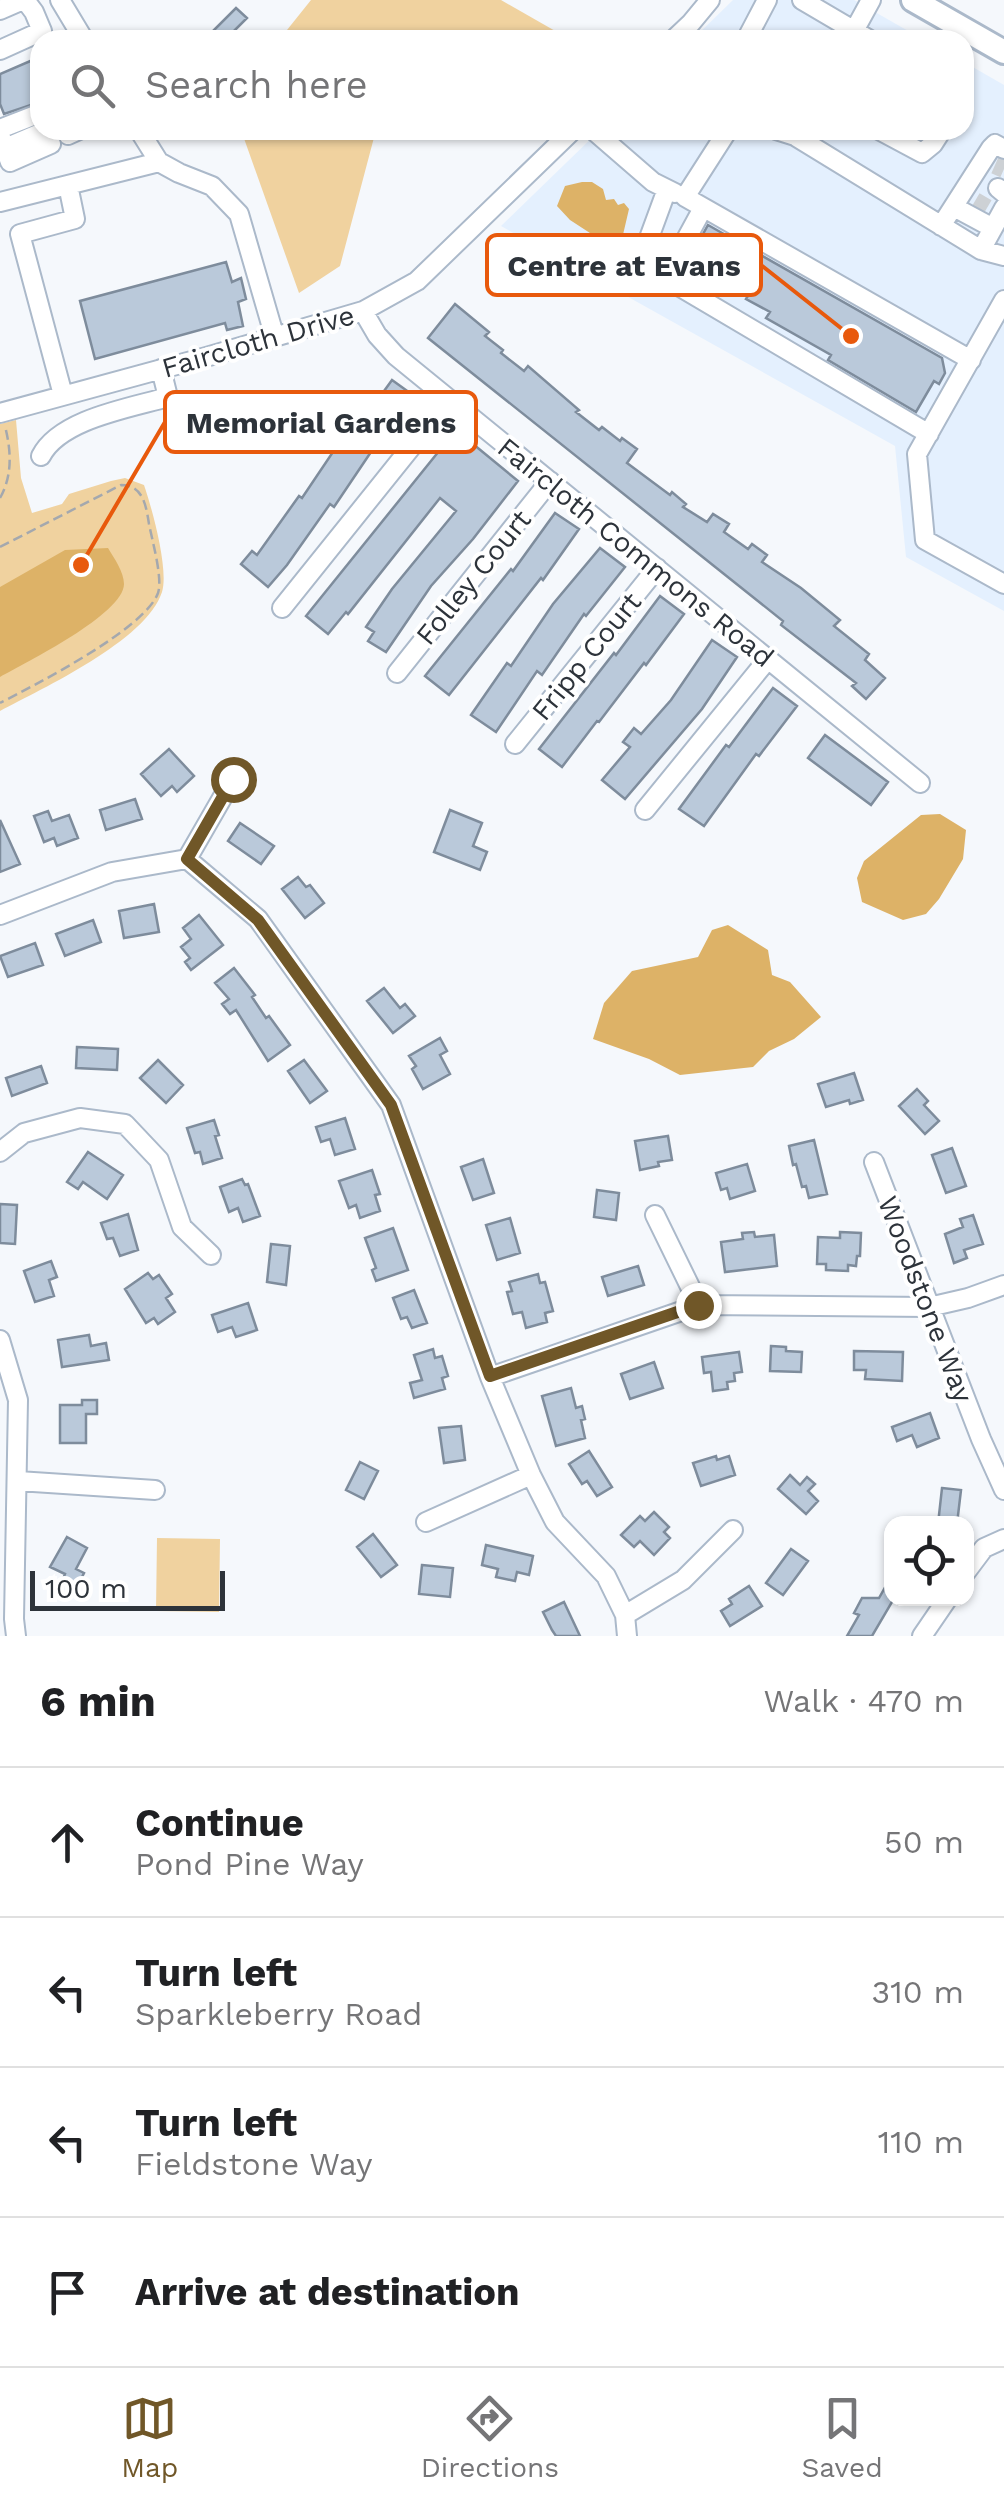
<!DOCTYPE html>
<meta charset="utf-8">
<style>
body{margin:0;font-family:"Work Sans",sans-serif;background:#f6f6f6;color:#202124}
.controls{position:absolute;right:30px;bottom:30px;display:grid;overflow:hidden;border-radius:20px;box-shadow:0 2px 8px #0004}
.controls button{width:90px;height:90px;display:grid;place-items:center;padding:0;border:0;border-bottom:2px solid #e0e0e0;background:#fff;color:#202124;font:50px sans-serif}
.scale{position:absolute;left:30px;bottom:25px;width:195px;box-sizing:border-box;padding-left:10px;border:5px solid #2d333a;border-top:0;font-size:28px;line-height:35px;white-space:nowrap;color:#2d333a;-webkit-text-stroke:8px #fff;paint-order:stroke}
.stop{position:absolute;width:30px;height:30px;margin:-22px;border:8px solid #705728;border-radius:50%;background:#fff}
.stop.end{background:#705728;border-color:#fff;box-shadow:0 2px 10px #0008}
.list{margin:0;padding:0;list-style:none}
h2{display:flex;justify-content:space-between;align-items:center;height:130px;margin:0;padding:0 40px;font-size:42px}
h2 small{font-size:32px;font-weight:400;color:#757577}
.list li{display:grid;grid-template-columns:65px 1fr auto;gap:30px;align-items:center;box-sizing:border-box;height:150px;padding:0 40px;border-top:2px solid #e0e0e0}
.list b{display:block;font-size:38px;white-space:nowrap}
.list p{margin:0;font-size:32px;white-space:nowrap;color:#757577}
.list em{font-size:32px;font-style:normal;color:#757577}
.icon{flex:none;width:55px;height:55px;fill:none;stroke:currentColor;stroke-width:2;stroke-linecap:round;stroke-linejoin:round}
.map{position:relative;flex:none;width:1004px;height:1636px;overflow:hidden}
.search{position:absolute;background:#fff;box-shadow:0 2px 8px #0004;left:30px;right:30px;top:30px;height:110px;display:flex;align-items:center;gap:25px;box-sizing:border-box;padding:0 35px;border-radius:30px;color:#757577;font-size:38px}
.sheet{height:730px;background:#fff}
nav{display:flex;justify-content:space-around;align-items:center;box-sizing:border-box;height:140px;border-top:2px solid #e0e0e0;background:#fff;font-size:28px;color:#757577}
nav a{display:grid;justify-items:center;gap:5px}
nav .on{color:#705728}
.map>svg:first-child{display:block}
</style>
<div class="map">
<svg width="1004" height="1636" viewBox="0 0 1004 1636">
<rect width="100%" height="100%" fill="#f5f8fc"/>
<!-- built -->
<path fill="#e4f0fe" d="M733,0h121l70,40h-232z
M964,62l40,23v526l-98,-54 -11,-111 -394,-220 99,-96h364z"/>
<!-- green -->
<path fill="#f0d29f" d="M311,0h190l70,40h-292z
M241,130h135l-36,136 -41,27z
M16,420l5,58 11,35 30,-9 7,-10 42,-13 14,-3 19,7c8,23 25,85 18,107 -16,49 -119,96 -162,119v-287z
M157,1538l63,1 -1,73 -63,-1z"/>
<!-- water -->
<path fill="#ddb267" d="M582,182h10l11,7 3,11 8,-1 4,6 6,-2 5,6 -7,30 -5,9h-4l-43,-28 -13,-14 8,-20z
M108,548c6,10 16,24 16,36 0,30 -99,79 -124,93v-90l65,-37z
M940,814l26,16 -3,29 -24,40 -13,15 -23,6 -41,-18 -5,-24 7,-17 57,-46z
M728,925l40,25 4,25 18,7 31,35 -27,22 -25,12 -16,16 -73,8 -31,-16 -56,-20 11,-36 28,-32 66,-14 14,-27z"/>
<!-- building -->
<path fill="#bac9da" stroke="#7e8c9c" stroke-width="2.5" d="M236,8l11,10 -22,22h-21z
M35,59l5,12v31l-36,12 -4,-10v-30z
M708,225l234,133 3,15 -6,11 -5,-3 -18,31 -88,-52 3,-5 -65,-37 4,-6 -24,-13 3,-5 -47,-27 -1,3 -14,-7z
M226,262l6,20 9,-4 5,21 -8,3 5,24 -16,4 -2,-7 -130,36 -15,-58z
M455,304l34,28 -4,4 18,14 -2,3 23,18 4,-5 51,44 -3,2 23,18 3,-3 18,14 2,-3 15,11 -10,14 43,32 2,-3 14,12 -3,3 24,15 6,-8 16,10 -5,8 24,17 4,-5 15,11 -5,7 39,26 39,32 -6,6 35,28 -4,6 20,18 -19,21 -14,-13 4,-3 -75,-58 2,-4 -355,-283z
M392,380l25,18 -37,51 -5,-3 -41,61 -4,-3 -43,61 -19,22 -27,-23 11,-13 5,4 42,-59 3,2 41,-61 5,4z
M456,430l62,51 -45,58 -42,47 -45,66 -18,-11 6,-9 -8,-5 26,-38 64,-78 -16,-13 -92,116 -2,-2 -18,22 -22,-18z
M555,513l24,16 -36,51 -2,-2 -92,117 -24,-19 86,-107 2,2z
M600,548l25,19 -39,49 -2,-2 -42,61 -5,-4 -41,61 -25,-17 36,-52 4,3 42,-62z
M660,596l24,18 -38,51 -2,-2 -45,59 -2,-1 -35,46 -23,-18 75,-96 2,2z
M712,640l25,17 -35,52 -77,90 -23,-19 28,-33 -7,-5 11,-14 7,6 30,-34z
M773,688l24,18 -38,50 -3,-2 -52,72 -25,-17 47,-64 3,2z
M825,735l63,47 -17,23 -63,-47z
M169,749l25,27 -17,16 -5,-6 -11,10 -20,-22z
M135,799l7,20 -36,11 -6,-20z
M450,810l32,13 -9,23 14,6 -7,18 -46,-18z
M48,811l4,10 17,-6 9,23 -21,8 -3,-8 -10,4 -10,-26z
M0,820l20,44 -20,8z
M240,823l34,23 -13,18 -33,-23z
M298,877l8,10 4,-2 14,18 -19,15 -23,-29z
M154,904l5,28 -35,6 -5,-27z
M199,915l24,30 -32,25 -6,-8 5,-4 -9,-11 10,-8 -8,-11z
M93,920l8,22 -36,14 -9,-22z
M35,943l8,22 -35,12 -8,-21z
M234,968l21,27 -3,2 14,21 3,-2 21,29 -22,16 -32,-51 -6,4 -8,-10 7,-5 -14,-16z
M384,988l16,20 5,-4 10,12 -22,17 -26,-32z
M440,1038l7,13 -7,4 10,19 -27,15 -11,-20 4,-3 -7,-10z
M77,1047l41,2 -1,21 -41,-2z
M158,1060l25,25 -17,18 -26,-25z
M304,1060l23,31 -17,12 -22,-32z
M41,1066l6,17 -35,13 -6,-18z
M854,1073l9,27 -13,4 -1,-4 -23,7 -8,-23z
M917,1089l11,12 -4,4 15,16 -14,13 -26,-28z
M345,1118l10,31 -20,6 -5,-16 -9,3 -5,-15z
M214,1120l5,15 -4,1 7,22 -19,6 -3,-12 -5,1 -8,-25z
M668,1136l4,24 -14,2 1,4 -19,4 -5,-29z
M814,1140l13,54 -18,4 -3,-12 -4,1 -6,-23 -3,1 -4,-19z
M952,1148l14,38 -20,7 -14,-38z
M88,1152l35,23 -16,24 -24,-17 -5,7 -11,-7z
M483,1159l11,34 -21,7 -12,-33z
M747,1164l8,27 -25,8 -3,-11 -6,2 -5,-17z
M372,1170l8,24 -5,1 5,16 -20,7 -4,-13 -7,3 -10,-27z
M242,1179l3,6 3,-1 12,32 -17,6 -5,-14 -9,4 -9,-25z
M597,1190l22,3 -3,27 -22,-3z
M0,1204l17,1 -2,39 -15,-1z
M128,1214l10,36 -18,6 -7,-18 -6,1 -6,-16z
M973,1215l10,29 -19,6 3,8 -13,5 -9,-29 18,-7 -3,-8z
M510,1218l10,35 -23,7 -11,-35z
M393,1228l15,42 -32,11 -4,-11 4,-2 -11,-30z
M754,1232l1,5 19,-2 3,31 -52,6 -4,-30 22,-3 -1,-6z
M840,1232l21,1 -1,23h-3l-1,10 -8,-1v6l-22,-1v-6h-9l1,-27 22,1z
M271,1244l19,2 -4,39 -19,-3z
M51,1261l6,16 -8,3 5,16 -19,6 -11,-31z
M638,1266l6,19 -36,11 -6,-19z
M148,1273l5,6 6,-4 13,19 -6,4 9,14 -17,12 -4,-6 -8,5 -21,-34z
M538,1274l2,9 5,-1 8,29 -8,2 2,9 -21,6 -4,-16 -9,2 -6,-22 5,-1 -3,-9z
M414,1290l13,33 -15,5 -5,-11 -6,2 -8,-21z
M248,1303l9,27 -21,7 -4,-10 -14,5 -6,-17z
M89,1335l2,11 15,-3 3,17 -47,7 -4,-27z
M771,1346l15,1v4l16,1 -1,20 -31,-1z
M433,1349l2,9 7,-2 6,20 -6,2 3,11 -31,9 -4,-15 12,-3 -8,-25z
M854,1351l49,1 -1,29 -37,-2 1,-9h-12z
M739,1352l3,20 -8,1 1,8 -8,1 1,7 -15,2 -2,-19 -7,1 -2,-16z
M654,1362l9,26 -33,11 -9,-25z
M571,1388l5,20 6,-2 3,13 -4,1 4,18 -29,8 -14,-50z
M82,1400h15v14h-11v29h-26v-38h22z
M930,1413l9,25 -22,9 -5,-12 -15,6 -5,-14z
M461,1426l4,34 -21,3 -5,-35z
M589,1451l23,36 -15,9 -10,-15 -5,3 -13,-20z
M716,1456l1,4 12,-4 6,19 -34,11 -8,-23z
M360,1462l18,9 -14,28 -18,-9z
M790,1475l10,10 7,-8 8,7 -7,7 10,10 -12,13 -28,-25z
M942,1488l19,2 -4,34h-19z
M654,1512l15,15 -5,5 6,6 -16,17 -14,-14 -6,6 -13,-12 19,-19 5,5z
M373,1534l24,31 -16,12 -24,-30z
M67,1537l20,11 -11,21 8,4 -7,14 -14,-8 2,-5 -15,-7z
M486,1545l47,11 -4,19 -12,-3 -2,9 -19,-4 2,-8 -16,-4z
M791,1549l17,12 -25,34 -17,-12z
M422,1565l31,3 -3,29 -31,-3z
M892,1575v27l-20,34h-25l12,-21 -5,-2 8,-15h17z
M749,1586l13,20 -32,20 -9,-15 11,-7 -3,-5z
M564,1602l16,34h-24l-4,-6 -9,-18z"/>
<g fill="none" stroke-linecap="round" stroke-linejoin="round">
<!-- minor-tunnel -->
<path stroke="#cdd1d5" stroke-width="18" stroke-dasharray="18 9" stroke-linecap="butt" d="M995,165l9,4
M975,201l12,7"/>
<defs>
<path id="minor" d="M60,0l24,40
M802,0l68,40
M0,10l23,-10
M673,40l18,-17 19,-23
M746,40l21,-40
M852,40l2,-9 17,-31
M0,50l42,-19 -8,-19 -9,-12
M0,129l38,-15
M139,130l20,32
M593,130l60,52 22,11
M728,130l-43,67 286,163
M776,130l19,6 186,114 23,-42
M879,130l43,23 11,-9 9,-14
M0,135l10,27 41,-18
M68,135l11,-5
M5,148l40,-17
M998,188l6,5
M667,189l-18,49 3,17 13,23 264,156
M0,202l159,-40 20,11 33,13 27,28 36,124
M954,207l39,21
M941,226l50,-78 4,-4 9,5
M981,250l23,6
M665,278l38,-70
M1004,300l-87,154 8,86 79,44
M363,311l14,24 19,21 524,427
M63,395l-43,-161 55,-15 -7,-34
M0,413l206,-56 157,-46 54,-30 156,-151
M41,456c19,-37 89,-48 127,-59l-7,-28
M282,608l167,-208
M397,673l153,-192
M515,744l142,-176
M645,810l123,-151
M187,859l71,60 133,186 99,272 41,98 24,47 51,54 19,39 2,21
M187,859l46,-80
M0,915l112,-43 75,-13
M0,1152l24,-19 56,-15 45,6 34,36 23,67 29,28
M874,1162l107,277 23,51
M655,1215l44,90
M0,1340l18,60 -4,219 2,17
M490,1377l209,-72 230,2 39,-9 36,-13
M18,1481l137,9
M426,1522l105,-47
M966,1572l18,-24 20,-9
M625,1615l58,-35 50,-50
M922,1636l26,-38"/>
<path id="major" d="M913,0l91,52"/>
</defs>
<!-- minor casing -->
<use href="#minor" stroke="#abb9ca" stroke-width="22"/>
<!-- major casing -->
<use href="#major" stroke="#abb9ca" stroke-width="28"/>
<!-- path -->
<path stroke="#a4a8ae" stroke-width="2.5" stroke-dasharray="10 5" stroke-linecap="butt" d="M0,498c13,-23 11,-48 5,-72
M0,547l121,-62c22,0 25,20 28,39 3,16 14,54 9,69 -13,36 -123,92 -158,110"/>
<!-- minor -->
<use href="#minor" stroke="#fff" stroke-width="18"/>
<!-- major -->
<use href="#major" stroke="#fff" stroke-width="22"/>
</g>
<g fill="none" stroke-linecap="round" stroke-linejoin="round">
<!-- route -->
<path stroke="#705728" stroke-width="12" d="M233,779l-46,80 71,61 133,185 99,271 208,-71"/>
</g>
<g text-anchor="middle" stroke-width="8" stroke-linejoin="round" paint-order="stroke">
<!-- street labels -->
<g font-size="28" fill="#2d333a" stroke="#fff">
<text transform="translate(258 341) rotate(-16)" y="10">Faircloth Drive</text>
<text transform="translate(636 552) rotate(39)" y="10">Faircloth Commons Road</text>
<text transform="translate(473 577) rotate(-51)" y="10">Folley Court</text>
<text transform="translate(586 656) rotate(-51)" y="10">Fripp Court</text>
<text transform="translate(926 1299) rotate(69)" y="10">Woodstone Way</text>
</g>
</g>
<!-- callouts -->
<path fill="none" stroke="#e8590c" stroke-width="4" d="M851 336L761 265M81 565L165 422"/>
<g fill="#e8590c" stroke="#fff" stroke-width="4">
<circle cx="851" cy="336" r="10"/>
<circle cx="81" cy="565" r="10"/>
</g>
<g fill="#fff" stroke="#e8590c" stroke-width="4">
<rect x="487" y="235" width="274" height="60" rx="10"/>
<rect x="165" y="392" width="311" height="60" rx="10"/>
</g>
<g font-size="30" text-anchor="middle" font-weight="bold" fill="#2d333a">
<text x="624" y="276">Centre at Evans</text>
<text x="321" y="433">Memorial Gardens</text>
</g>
</svg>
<div class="controls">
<button><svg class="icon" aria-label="locate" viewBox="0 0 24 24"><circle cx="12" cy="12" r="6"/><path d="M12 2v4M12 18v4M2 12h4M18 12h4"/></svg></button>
</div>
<div class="scale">100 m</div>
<div class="stop" style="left:233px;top:779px"></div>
<div class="stop end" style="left:698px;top:1305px"></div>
<div class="search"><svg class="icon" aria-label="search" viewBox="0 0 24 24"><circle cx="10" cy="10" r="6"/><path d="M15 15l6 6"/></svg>Search here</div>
</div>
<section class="sheet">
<h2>6 min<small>Walk · 470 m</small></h2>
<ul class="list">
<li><svg class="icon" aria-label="ahead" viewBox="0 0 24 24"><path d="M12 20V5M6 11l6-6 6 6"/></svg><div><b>Continue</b><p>Pond Pine Way</p></div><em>50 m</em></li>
<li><svg class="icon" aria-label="left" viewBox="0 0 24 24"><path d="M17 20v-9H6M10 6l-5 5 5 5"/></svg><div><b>Turn left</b><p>Sparkleberry Road</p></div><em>310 m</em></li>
<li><svg class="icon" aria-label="left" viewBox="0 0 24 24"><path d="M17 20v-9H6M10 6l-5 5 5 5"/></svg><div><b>Turn left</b><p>Fieldstone Way</p></div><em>110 m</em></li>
<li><svg class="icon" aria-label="arrive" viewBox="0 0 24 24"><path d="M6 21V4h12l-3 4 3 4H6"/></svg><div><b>Arrive at destination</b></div></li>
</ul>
</section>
<nav>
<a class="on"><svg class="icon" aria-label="map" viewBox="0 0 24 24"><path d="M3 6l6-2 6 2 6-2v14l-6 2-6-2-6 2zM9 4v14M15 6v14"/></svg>Map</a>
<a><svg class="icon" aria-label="directions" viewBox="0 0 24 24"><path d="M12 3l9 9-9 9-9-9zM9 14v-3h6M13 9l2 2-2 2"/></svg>Directions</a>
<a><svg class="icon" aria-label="saved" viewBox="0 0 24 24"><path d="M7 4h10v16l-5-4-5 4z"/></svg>Saved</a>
</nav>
